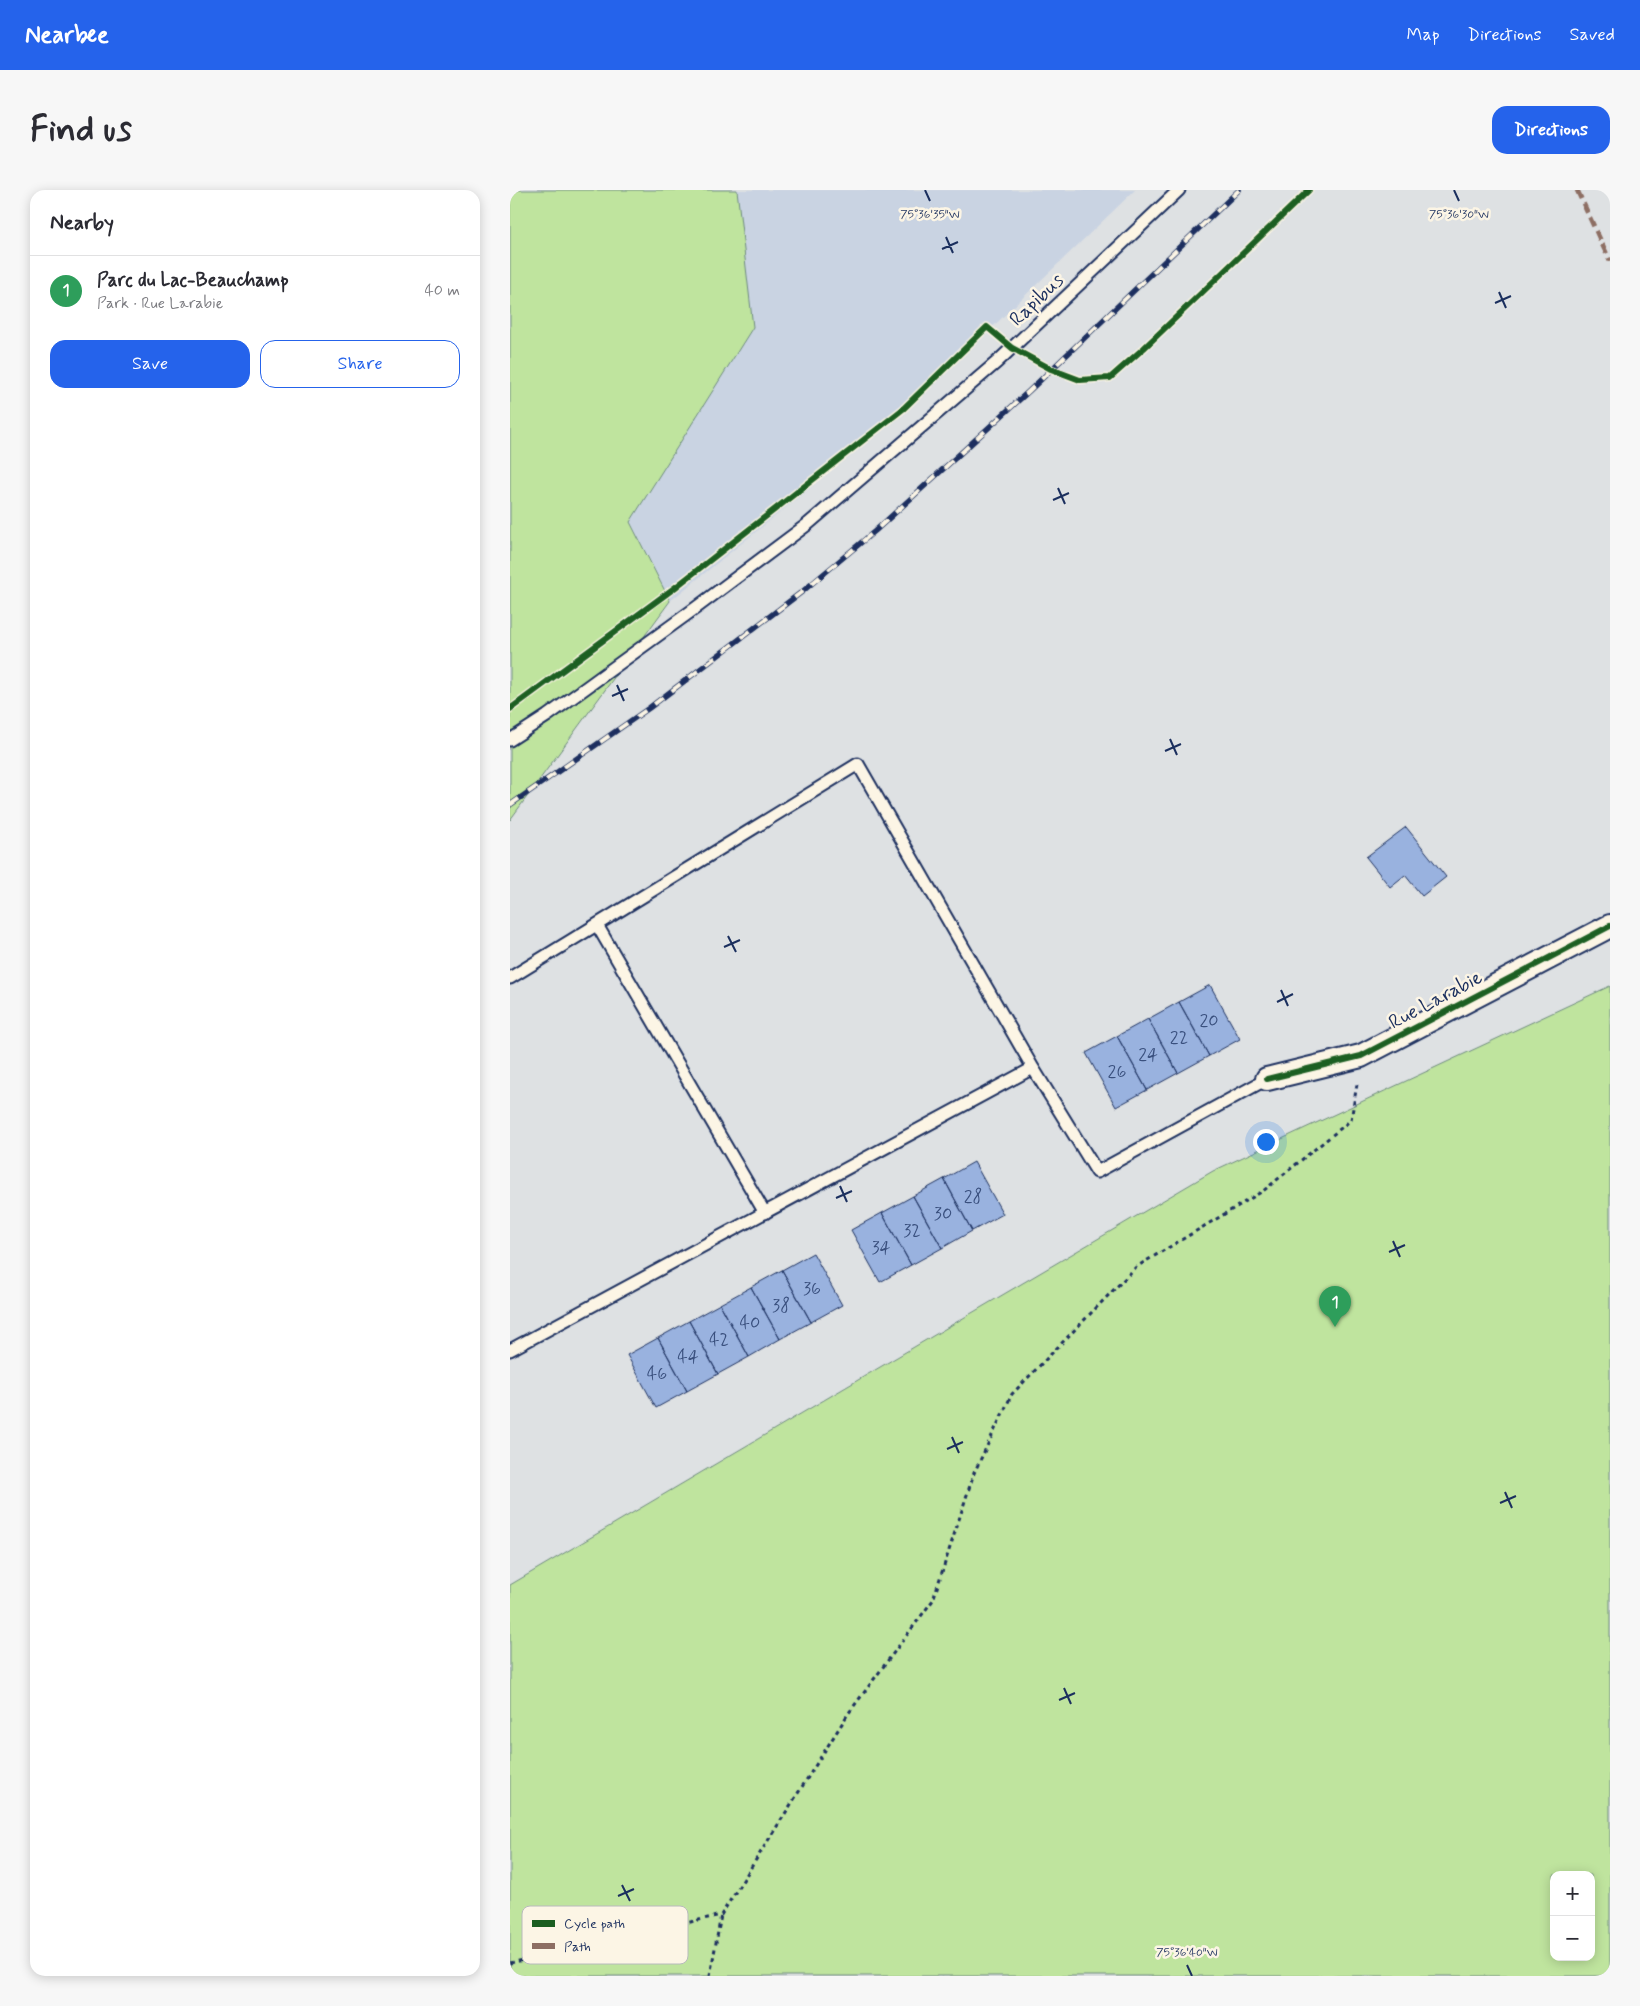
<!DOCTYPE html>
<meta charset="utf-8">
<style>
body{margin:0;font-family:Mynerve,sans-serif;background:#f7f7f7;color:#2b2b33}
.controls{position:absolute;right:15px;bottom:15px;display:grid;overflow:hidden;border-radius:10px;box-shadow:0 2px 12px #0003}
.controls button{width:45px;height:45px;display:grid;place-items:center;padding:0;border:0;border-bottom:1px solid #e1e1e2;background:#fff;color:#2b2b33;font:25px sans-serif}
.you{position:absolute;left:755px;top:951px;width:18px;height:18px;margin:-12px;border:4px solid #fff;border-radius:50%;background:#1a73e8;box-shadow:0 0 0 8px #1a73e833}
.badge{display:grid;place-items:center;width:32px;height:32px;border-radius:50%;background:#2563eb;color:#fff;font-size:16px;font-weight:700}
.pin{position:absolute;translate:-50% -41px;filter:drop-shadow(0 1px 2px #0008)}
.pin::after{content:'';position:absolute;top:26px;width:18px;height:15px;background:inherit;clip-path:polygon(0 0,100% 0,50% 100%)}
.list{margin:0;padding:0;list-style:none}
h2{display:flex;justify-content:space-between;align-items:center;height:65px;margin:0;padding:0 20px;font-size:21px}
h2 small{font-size:16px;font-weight:400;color:#7c7c81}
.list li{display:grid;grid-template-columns:32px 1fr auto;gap:15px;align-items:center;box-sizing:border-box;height:70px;padding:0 20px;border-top:1px solid #e1e1e2}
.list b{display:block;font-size:19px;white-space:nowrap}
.list p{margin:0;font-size:16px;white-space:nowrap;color:#7c7c81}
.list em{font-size:16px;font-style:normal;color:#7c7c81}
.actions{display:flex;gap:10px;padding:15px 20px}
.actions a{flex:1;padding:11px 0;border:1px solid #2563eb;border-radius:15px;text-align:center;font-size:18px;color:#2563eb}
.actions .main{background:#2563eb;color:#fff}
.map{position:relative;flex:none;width:1100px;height:1786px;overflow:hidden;border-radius:15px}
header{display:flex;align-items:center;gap:30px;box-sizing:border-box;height:70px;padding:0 25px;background:#2563eb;color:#fff}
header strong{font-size:24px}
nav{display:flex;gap:28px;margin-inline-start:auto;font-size:18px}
.intro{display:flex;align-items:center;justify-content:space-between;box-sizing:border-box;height:120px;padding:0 30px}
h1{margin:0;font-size:35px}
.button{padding:12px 22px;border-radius:15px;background:#2563eb;color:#fff;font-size:18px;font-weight:700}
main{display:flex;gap:30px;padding:0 30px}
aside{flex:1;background:#fff;border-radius:15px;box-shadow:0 2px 12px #0003}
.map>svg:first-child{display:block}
</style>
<header>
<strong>Nearbee</strong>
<nav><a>Map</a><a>Directions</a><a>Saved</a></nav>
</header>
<div class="intro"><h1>Find us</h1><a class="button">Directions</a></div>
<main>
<aside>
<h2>Nearby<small></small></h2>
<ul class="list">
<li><span class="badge" style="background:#2e9e5b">1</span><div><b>Parc du Lac-Beauchamp</b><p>Park · Rue Larabie</p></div><em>40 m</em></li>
</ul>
<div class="actions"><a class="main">Save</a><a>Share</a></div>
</aside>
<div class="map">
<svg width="1100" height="1786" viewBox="0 0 1100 1786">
<rect width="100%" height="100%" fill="#dee1e3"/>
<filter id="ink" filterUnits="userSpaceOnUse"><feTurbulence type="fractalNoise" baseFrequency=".02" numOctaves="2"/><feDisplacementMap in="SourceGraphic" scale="10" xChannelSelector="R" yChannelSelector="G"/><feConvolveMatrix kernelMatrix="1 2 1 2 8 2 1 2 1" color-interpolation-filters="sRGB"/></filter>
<g filter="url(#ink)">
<!-- built -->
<path fill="#c9d3e2" d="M0,0h625l-230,221 -235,190 -160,-319z"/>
<!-- green -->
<path fill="#bfe49e" stroke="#6d8a7e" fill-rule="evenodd" d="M0,0h227l16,137 -123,195 40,79 -160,219z
M1100,796v990h-1100v-391l703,-414zM1044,1685h37v82h-37z"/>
<!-- building -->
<path fill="#99b2df" stroke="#1b2f5e" d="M896,637l40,50 -24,19 -17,-21 -15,12 -24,-30z
M700,795l30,54 -31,17 -30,-54z
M669,812l30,54 -31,17 -30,-54z
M638,829l30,54 -31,17 -30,-54z
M607,846l30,54 -31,17 -30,-54z
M464,972l29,52 -31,17 -28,-52z
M434,989l28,52 -30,17 -29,-52z
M403,1006l29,52 -31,17 -29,-52z
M372,1023l29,52 -31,17 -29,-52z
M303,1063l29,52 -31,17 -29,-52z
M272,1080l29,52 -31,17 -29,-52z
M241,1097l29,52 -31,18 -29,-53z
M210,1114l29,53 -31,17 -29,-53z
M179,1131l29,53 -31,17 -29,-53z
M148,1148l29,53 -31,17 -29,-53z"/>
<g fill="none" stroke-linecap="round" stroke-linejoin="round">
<defs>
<path id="lane" d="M0,550l37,-24 150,-109 111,-83 189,-162 182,-172
M87,735l168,288
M0,788l348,-214 175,304
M0,1160l523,-282 64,104 170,-93"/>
<path id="street" d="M757,889l94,-23 249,-130"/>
</defs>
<!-- lane casing -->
<use href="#lane" stroke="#1b2f5e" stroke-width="15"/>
<!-- street casing -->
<use href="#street" stroke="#1b2f5e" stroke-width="26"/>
<!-- path -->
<path stroke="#1b2f5e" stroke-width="3" stroke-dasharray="4 4" stroke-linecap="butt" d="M0,1773l211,-48 127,-201 85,-114 41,-127 38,-79 124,-127 127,-76 88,-71 6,-36
M200,1786l11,-61"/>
<!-- lane -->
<use href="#lane" stroke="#fcf5e5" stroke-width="11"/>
<!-- street -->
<use href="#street" stroke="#fcf5e5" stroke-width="22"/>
<defs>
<path id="rail" d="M0,615l139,-97 154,-117 72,-60 154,-140 210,-201"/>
</defs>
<!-- rail casing -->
<use href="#rail" stroke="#1b2f5e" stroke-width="5.5"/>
<!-- rail -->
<use href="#rail" stroke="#fcf5e5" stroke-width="4" stroke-dasharray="11" stroke-linecap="butt"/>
<!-- quiet -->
<path stroke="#8d6e63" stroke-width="5" stroke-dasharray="10 5" stroke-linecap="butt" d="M1067,0l33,71"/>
<defs>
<path id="cycleway" d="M0,519l167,-123 226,-177 84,-82 25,21 39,21 29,11 30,-2 34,-30 165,-158
M757,889l94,-23 249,-130"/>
</defs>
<!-- cycleway casing -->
<use href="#cycleway" stroke="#fcf5e5" stroke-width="9"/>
<!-- cycleway -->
<use href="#cycleway" stroke="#1b5e20" stroke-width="6"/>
</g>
</g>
<!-- ticks -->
<path fill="none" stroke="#1b2f5e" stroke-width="2" d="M415,0l5,11M944,0l5,11M436,47l7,16M432,59l16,-7M989,102l7,16M985,113l16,-7M548,298l7,16M543,310l16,-7M107,495l7,16M102,506l16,-7M660,549l7,16M655,561l16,-7M218,746l8,16M214,757l16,-7M771,800l7,16M767,812l16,-8M330,996l7,16M326,1008l16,-7M883,1051l7,16M879,1062l16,-7M442,1247l7,16M437,1259l16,-7M995,1302l7,16M990,1313l16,-7M554,1498l7,16M549,1510l16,-7M112,1695l8,16M108,1706l16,-7M677,1775l5,11"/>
<g text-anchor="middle" stroke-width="5" stroke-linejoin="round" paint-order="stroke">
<!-- number labels -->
<g font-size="18" fill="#3a507e">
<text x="699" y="836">20</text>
<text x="669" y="853">22</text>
<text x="638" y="870">24</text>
<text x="607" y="887">26</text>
<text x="463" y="1012">28</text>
<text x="433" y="1029">30</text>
<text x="402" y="1046">32</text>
<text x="371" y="1063">34</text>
<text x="302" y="1104">36</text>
<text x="271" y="1121">38</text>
<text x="240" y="1138">40</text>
<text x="209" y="1155">42</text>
<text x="178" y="1172">44</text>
<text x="147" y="1189">46</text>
</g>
<!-- street labels -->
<g font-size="20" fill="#1b2f5e" stroke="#fcf5e5">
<text transform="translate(526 109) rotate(-44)" y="7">Rapibus</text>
<text transform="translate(925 809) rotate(-28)" y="7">Rue Larabie</text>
</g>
</g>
<!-- legend -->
<rect x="12" y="1716" width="166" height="58" rx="8" fill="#fcf5e5" stroke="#b8babc" stroke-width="1"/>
<rect x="22" y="1730" width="23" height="7" fill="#1b5e20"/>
<rect x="22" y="1753" width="23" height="6" fill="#8d6e63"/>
<g font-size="14" fill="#1b2f5e">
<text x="54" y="1738">Cycle path</text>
<text x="54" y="1761">Path</text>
</g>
<g font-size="12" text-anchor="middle" fill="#1b2f5e" stroke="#fcf5e5" stroke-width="5" stroke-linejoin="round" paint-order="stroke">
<text x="420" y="28">75°36'35"W</text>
<text x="949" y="28">75°36'30"W</text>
<text x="677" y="1766">75°36'40"W</text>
</g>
</svg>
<div class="controls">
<button>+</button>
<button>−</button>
</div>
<div class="you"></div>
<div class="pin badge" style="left:825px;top:1137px;background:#2e9e5b">1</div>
</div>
</main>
